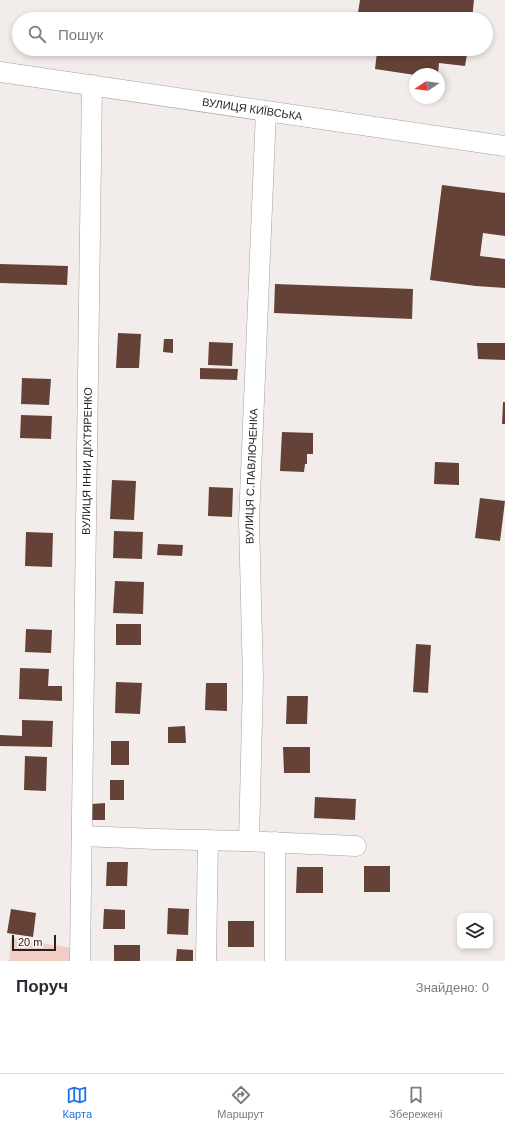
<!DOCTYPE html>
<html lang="uk">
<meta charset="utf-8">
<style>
body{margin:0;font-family:Arial,sans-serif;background:#f2f2f3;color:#2b2b33}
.controls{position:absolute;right:12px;bottom:12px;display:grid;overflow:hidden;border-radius:8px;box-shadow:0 2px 6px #0003}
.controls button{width:36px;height:36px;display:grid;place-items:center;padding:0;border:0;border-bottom:1px solid #e1e1e2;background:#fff;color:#2b2b33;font:20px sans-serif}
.compass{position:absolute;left:409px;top:68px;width:36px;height:36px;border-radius:50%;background:#fff;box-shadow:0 2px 6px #0003;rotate:257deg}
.scale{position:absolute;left:12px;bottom:10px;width:44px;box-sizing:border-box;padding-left:4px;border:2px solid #242221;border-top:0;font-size:11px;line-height:14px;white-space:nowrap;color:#242221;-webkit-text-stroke:3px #fff9f7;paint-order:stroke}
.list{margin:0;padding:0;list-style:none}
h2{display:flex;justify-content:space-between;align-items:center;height:52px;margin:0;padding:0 16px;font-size:17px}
h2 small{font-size:13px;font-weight:400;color:#7c7c81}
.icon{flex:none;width:22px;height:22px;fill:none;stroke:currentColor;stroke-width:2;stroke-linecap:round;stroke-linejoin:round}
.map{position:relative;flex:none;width:505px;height:961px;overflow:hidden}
.search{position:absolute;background:#fff;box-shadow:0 2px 6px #0003;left:12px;right:12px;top:12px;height:44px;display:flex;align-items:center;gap:10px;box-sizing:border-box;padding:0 14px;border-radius:22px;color:#7c7c81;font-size:15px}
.sheet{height:112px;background:#fff}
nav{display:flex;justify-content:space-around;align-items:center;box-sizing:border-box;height:56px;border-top:1px solid #e1e1e2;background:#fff;font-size:11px;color:#7c7c81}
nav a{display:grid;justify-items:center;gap:2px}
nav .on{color:#1a73e8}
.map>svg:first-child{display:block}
</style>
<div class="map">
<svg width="505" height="961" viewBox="0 0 505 961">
<rect width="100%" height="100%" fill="#f2ecea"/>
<!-- green -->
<path fill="#f2cdc3" d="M11,938l60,10v13h-62z"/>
<!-- building -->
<path fill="#654238" d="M360,0h114l-2,19h-115z
M365,49h103l-3,17 -26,-3 -1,11h-23v1l-40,-6 2,-17 -12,-2z
M442,185l63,8v43l-22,-3 -3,23 25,3v29l-29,-2 -46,-6z
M0,264l68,2 -1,19 -67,-2z
M275,284l138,5 -1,30 -138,-6z
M118,333l23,1 -2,34h-23z
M164,339h9v14l-10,-1z
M209,342l24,1 -1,23 -24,-1z
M477,343h28v17l-27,-1z
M200,368l38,1 -1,11 -37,-1z
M22,378l29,1 -2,26 -28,-1z
M503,402h2v22h-3z
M21,415l31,1 -1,23 -31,-1z
M282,432l31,1v21h-6v10h-2l-1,8 -24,-1z
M435,462l24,1v22l-25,-1z
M112,480l24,1 -2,39 -24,-1z
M209,487l24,1 -1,29 -24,-1z
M480,498l25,3 -5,40 -25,-3z
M114,531l29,1 -1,27 -29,-1z
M26,532l27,1 -1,34 -27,-1z
M158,544l25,1 -1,11 -25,-1z
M115,581l29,1 -1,32 -30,-1z
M116,624h25v21h-25z
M26,629l26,1 -1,23 -26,-1z
M416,644l15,1 -3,48 -15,-1z
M20,668l29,1 -1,17h14v15l-43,-2z
M116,682l26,1 -2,31 -25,-1z
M206,683h21v28l-22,-1z
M287,696h21l-1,28h-21z
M22,720l31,1 -1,26 -52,-1v-11l22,1z
M185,726l1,17h-18v-16z
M111,741h18v24h-18z
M283,747h27v26h-26z
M25,756l22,1 -1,34 -22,-1z
M110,780h14v20h-14z
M315,797l41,2 -1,21 -41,-2z
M105,803v17h-13v-16z
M107,862h21l-1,24h-21z
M364,866h26v26h-26z
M297,867h26v26h-27z
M168,908l21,1 -1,26 -21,-1z
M11,909l25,4 -3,24 -26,-4z
M104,909l21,1v19h-22z
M228,921h26v26h-26z
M114,945h26v16h-26z
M177,949l16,1v11h-17z"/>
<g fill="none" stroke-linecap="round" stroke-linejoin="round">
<defs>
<g id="minor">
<path id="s1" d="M0,72l505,74"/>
<path d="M82,836l73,3 88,2 113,5"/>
<path id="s2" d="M249,841l4,-162 -4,-158 17,-410"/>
<path d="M275,842v119"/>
<path id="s3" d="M80,961l12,-876"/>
<path d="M206,961l2,-121"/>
</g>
</defs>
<!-- minor casing -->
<use href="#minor" stroke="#a7a1a0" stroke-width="21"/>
<!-- minor -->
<use href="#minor" stroke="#fff" stroke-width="20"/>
</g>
<g text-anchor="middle" stroke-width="4" stroke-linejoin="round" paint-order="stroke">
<!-- street labels -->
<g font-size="11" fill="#242221" stroke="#fff9f7">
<text dy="4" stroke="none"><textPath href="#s1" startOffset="255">ВУЛИЦЯ КИЇВСЬКА</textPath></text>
<text dy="4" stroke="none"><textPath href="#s3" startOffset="500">ВУЛИЦЯ ІННИ ДІХТЯРЕНКО</textPath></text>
<text dy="4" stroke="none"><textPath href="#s2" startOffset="365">ВУЛИЦЯ С.ПАВЛЮЧЕНКА</textPath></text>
</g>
</g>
</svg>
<div class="controls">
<button><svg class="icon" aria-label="layers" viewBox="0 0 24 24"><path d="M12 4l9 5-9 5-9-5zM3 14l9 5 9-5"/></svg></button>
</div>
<svg class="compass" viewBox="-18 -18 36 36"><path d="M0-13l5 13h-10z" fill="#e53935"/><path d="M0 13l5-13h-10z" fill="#7c7c81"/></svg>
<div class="scale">20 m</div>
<div class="search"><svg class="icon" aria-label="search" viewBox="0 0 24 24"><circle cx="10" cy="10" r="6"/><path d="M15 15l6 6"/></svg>Пошук</div>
</div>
<section class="sheet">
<h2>Поруч<small>Знайдено: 0</small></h2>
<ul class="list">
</ul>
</section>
<nav>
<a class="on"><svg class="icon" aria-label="map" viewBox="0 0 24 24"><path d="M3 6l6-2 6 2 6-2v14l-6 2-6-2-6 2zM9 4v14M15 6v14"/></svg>Карта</a>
<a><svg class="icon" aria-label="directions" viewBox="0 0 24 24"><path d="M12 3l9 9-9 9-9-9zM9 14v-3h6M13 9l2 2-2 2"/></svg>Маршрут</a>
<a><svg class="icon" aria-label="saved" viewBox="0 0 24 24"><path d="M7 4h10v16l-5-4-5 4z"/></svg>Збережені</a>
</nav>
